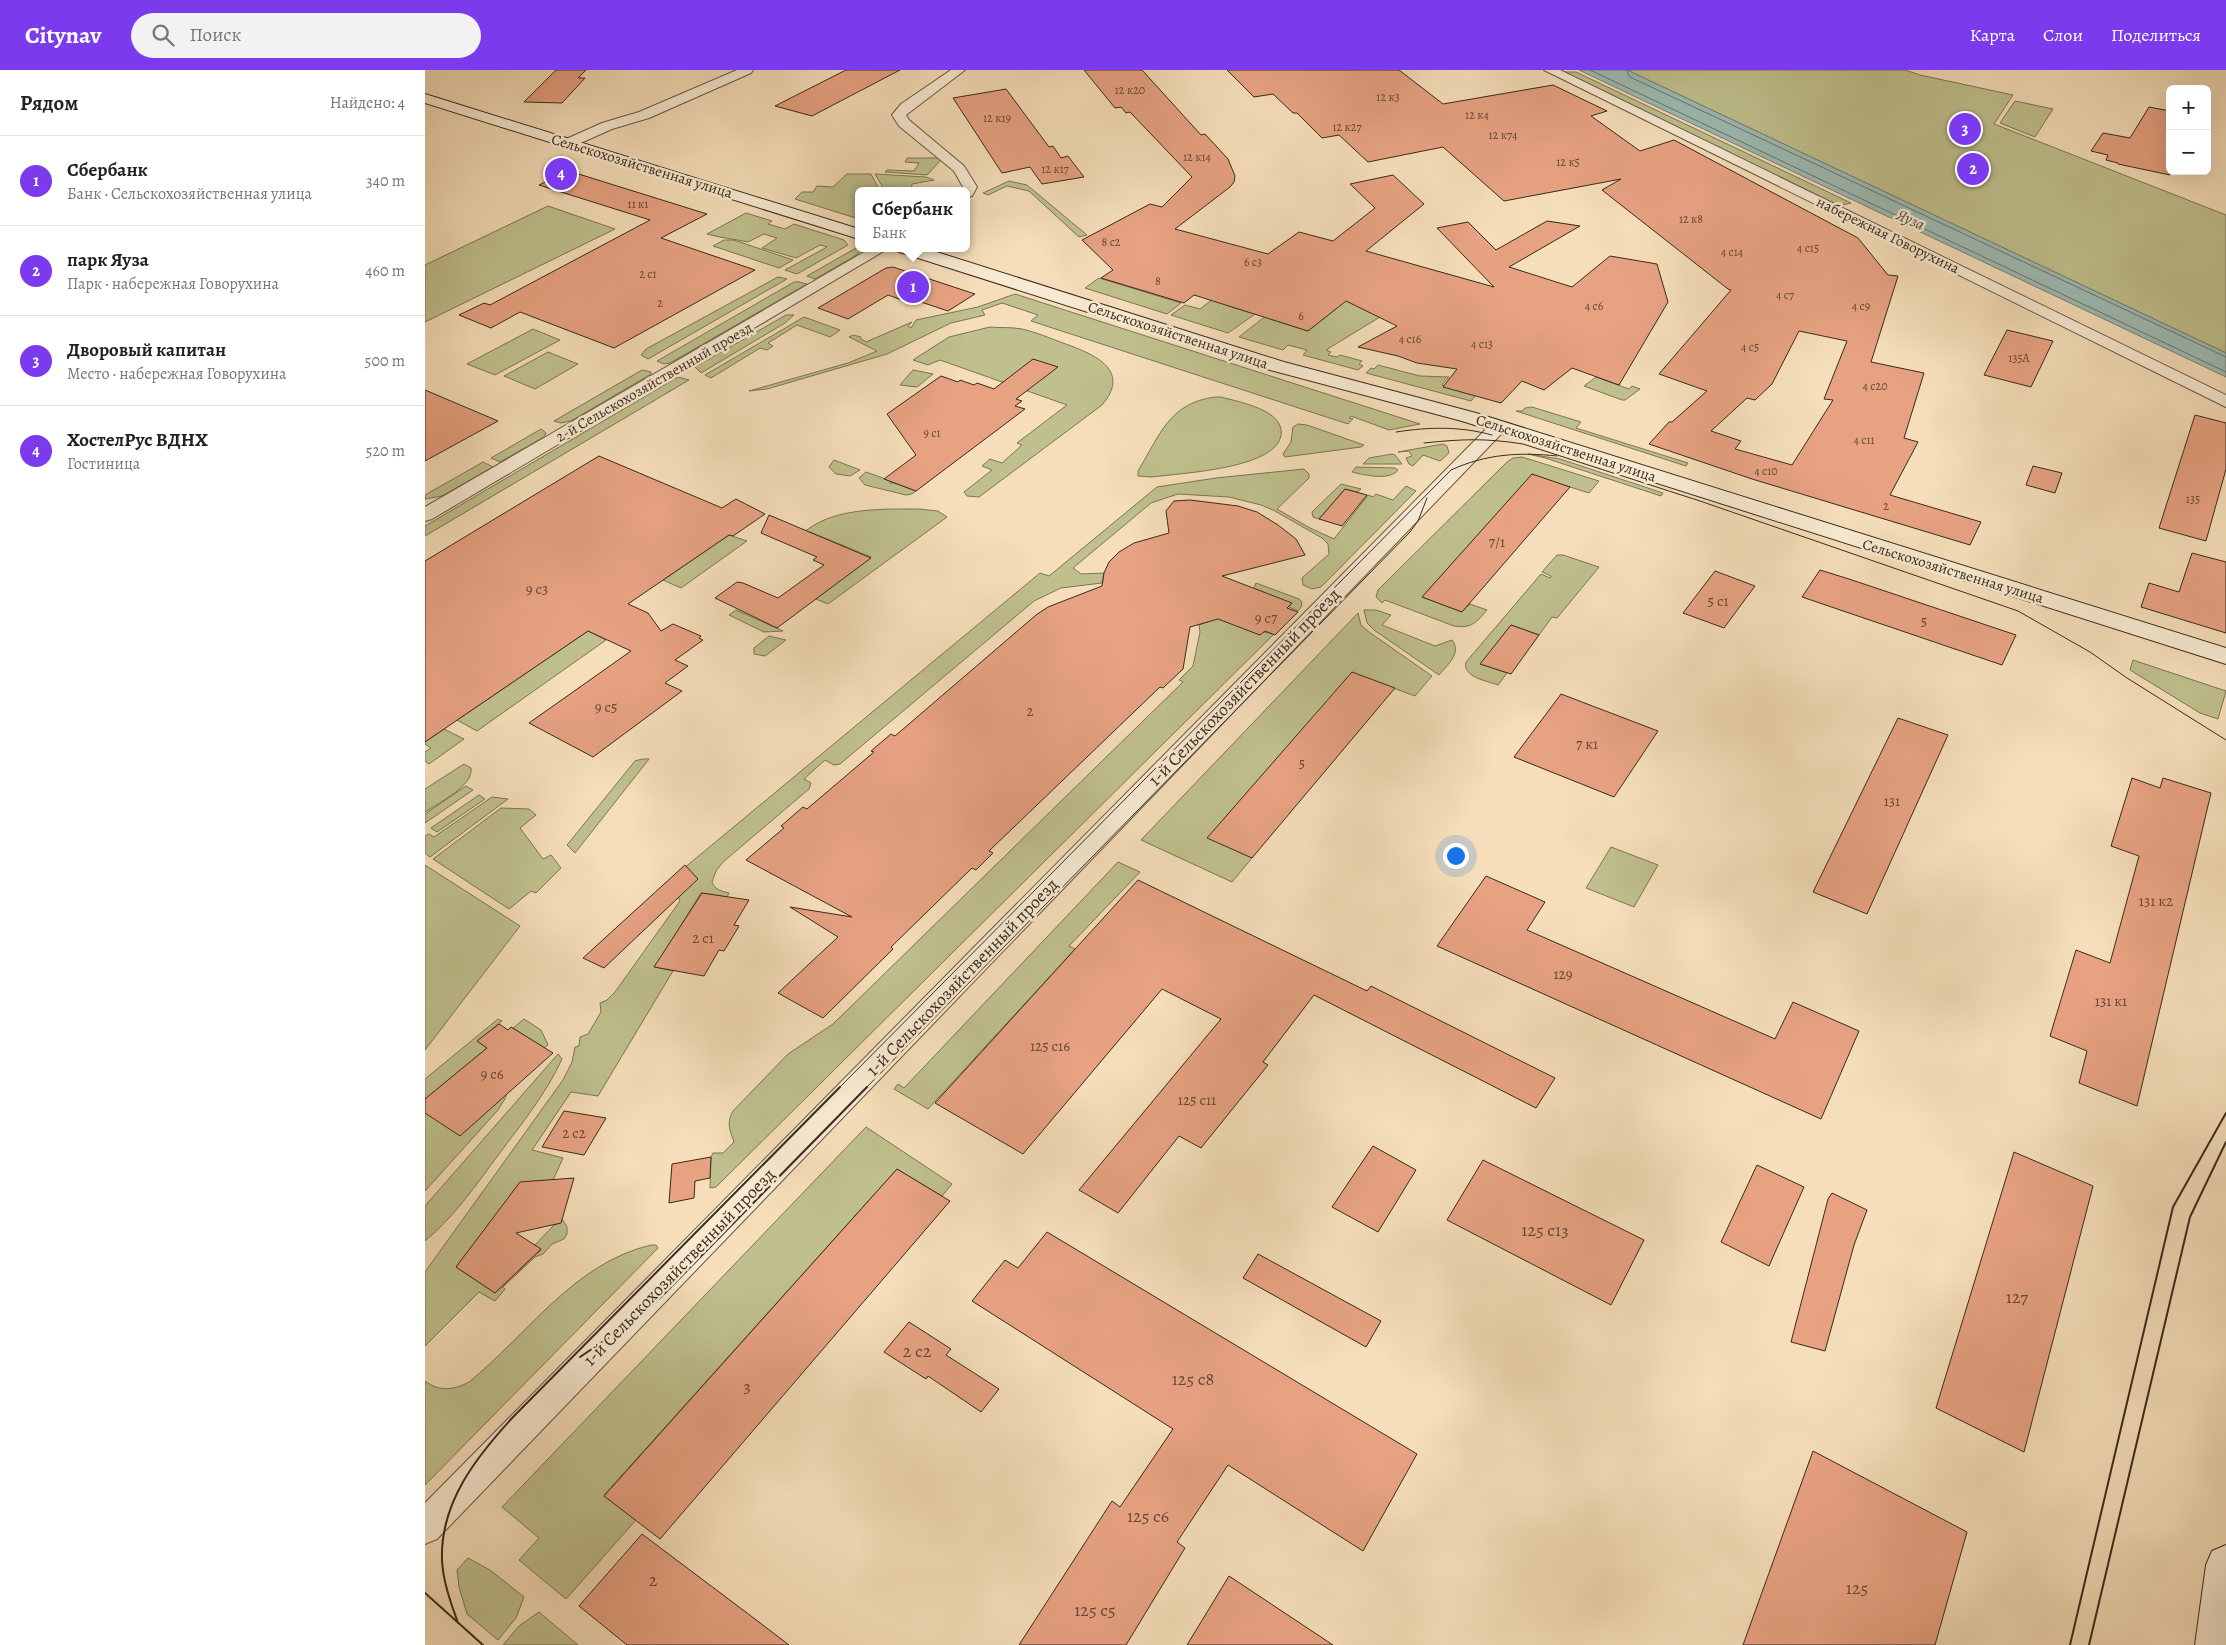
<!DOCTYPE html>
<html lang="ru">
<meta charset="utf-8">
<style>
body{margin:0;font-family:Alegreya,serif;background:#f2f2f2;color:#222}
.controls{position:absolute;right:15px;top:15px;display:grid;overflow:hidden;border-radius:8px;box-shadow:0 5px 20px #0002}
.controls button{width:45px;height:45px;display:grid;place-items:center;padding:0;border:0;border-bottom:1px solid #e0e0e0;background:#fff;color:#222;font:25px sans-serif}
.you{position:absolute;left:1030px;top:785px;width:18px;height:18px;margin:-12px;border:4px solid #fff;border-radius:50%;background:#1a73e8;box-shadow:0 0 0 8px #1a73e833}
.badge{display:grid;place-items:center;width:32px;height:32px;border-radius:50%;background:#7c3aed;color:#fff;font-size:16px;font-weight:700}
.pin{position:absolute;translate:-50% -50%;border:2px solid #fff;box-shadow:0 1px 5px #0006}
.popup{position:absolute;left:430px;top:117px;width:115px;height:65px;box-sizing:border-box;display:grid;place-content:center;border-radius:8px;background:#fff;filter:drop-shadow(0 1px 4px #0005);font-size:16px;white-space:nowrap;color:#767676}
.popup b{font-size:19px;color:#222}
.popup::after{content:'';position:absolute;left:50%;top:100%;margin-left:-10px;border:10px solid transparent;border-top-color:#fff}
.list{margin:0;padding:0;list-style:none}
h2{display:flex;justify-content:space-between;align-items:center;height:65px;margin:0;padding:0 20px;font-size:21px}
h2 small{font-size:16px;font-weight:400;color:#767676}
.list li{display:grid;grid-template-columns:32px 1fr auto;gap:15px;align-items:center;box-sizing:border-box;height:90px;padding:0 20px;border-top:1px solid #e0e0e0}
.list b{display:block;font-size:19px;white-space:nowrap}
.list p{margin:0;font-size:16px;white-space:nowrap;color:#767676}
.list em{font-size:16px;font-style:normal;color:#767676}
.icon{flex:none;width:28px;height:28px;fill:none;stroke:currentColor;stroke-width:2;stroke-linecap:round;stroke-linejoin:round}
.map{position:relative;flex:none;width:1801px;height:1575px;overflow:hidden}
header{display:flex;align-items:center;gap:30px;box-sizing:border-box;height:70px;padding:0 25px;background:#7c3aed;color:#fff}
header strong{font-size:24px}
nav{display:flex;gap:28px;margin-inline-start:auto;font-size:18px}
.search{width:350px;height:45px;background:#f2f2f2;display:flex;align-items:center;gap:12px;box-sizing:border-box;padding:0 18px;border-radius:28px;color:#767676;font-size:19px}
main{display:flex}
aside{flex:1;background:#fff}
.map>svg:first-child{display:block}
</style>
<header>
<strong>Citynav</strong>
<div class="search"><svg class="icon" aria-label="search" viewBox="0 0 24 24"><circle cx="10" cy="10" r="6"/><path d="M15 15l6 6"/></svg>Поиск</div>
<nav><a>Карта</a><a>Слои</a><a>Поделиться</a></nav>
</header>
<main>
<aside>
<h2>Рядом<small>Найдено: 4</small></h2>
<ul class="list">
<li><span class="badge">1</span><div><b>Сбербанк</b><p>Банк · Сельскохозяйственная улица</p></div><em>340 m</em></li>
<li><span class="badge">2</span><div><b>парк Яуза</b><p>Парк · набережная Говорухина</p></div><em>460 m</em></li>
<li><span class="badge">3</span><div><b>Дворовый капитан</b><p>Место · набережная Говорухина</p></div><em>500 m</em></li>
<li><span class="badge">4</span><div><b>ХостелРус ВДНХ</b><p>Гостиница</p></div><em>520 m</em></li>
</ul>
</aside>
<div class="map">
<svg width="1801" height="1575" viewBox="0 0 1801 1575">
<rect width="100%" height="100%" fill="#f5deb9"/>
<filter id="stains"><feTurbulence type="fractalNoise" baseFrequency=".004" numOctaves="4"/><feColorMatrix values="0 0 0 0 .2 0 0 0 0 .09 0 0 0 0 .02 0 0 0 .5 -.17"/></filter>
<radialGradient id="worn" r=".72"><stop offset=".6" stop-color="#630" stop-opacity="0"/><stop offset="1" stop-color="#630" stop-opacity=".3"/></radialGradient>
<!-- green -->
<path fill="#bfc08d" stroke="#7c7554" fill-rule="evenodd" d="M1202,0h278l15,5 93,20 -19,29 232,91v138z
M1138,2h13l275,131 -14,3z
M1590,31l38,8 -18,28 -35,-14z
M482,88h32l2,2 -14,15 -42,-3 2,-2 27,1 5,-8 -14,-1z
M422,104h24l9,17h-21v28l-64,-20 7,-7h11l4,-6 16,1z
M450,104l51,3 8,3 -22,4 -1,7h-26z
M584,111l18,4 60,50 -8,2 -50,-46 -22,-5 -19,9 -5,-2z
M123,136l67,23 -190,93v-57z
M321,143l26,8 -4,3 17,5 9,-5 50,16 4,5 -51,29 -12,-4 42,-23 -7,-2 -24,13 -34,-10 15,-10 -13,-4 -16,8c-14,-3 -27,-4 -41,-8z
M299,170h10l59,20 -14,8 -66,-22z
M431,178l6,2 -7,6 -40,23 -8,-3z
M843,187l112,60 -54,33 5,2 -3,3 9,2 3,-2 22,6 -3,3 4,2 -5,4 -55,-15 4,-5 -19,-5 -5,5 -44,-13 32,-25 -1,7 38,12 29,-23 -52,-15 -57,40 -57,-18 14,-10 15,4zM849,224l-26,18 -22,-7z
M353,207l9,2 -139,80 -7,-4 5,-6z
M674,208l82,25 -14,11 -82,-26z
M369,212h5l8,2 -137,79 -6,1 -7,-3z
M590,224l405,130 -31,6 -38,-14 -2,2 4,1 -5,5 -311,-101 -6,-2 7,-6 -36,-12 -20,7 3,5 -34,8 -64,31 -120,35 -18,2 99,-28 29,-12 -28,-14 4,-2 8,2 -1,1 6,4 46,-20 -4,4 3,2 5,-8 62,-13z
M361,245h8l-9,8 -84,50 -6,-6z
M379,247l36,13 -10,7 -33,-12 -29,18 5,3 -6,4 -7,-2 -49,30 -6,-3z
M565,257c11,1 21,0 32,2 14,3 27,9 41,14 28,10 70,26 39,62l-123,92 -12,-1 -3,-4 28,-22 -10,-4 8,-7 12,4 20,-18 -5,-2 50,-38 -127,-45 -12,5 -15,-5 36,-23z
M108,259l27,11 -65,35 -28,-11z
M123,282l30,12 -43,25 -31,-13z
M953,295l42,11 29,1 -7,8 34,10 -5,6 -105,-28 5,-5 3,1z
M217,300l9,2v2l-80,47 -10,2 -7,-2z
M488,300l20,4 -16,13 -17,-2z
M253,307l11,3 -264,156v-10z
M1171,307l33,12 3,-3 8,3 -15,11h-3l-38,-14z
M790,327h6c18,5 64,13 60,38 -5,34 -100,38 -129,42l-14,-1v-5c22,-36 31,-68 77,-74z
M1107,337l49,15 -5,6 112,35 -2,3 -170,-55h6l3,-3z
M873,354l9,1 57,20 -3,2 -76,10 -2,-3 8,-12 2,-15z
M116,359l5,4 -2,4 -44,25 -9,-4z
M1018,374l4,2 2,7 -9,8 -17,-6 -10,11 -4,-2 -3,-6 6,-2 -3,-5 -11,1z
M967,384l3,1 7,9h-39l6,-6z
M1103,384l32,5 103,34 -2,3 -116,-38z
M1097,387l77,24 -10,12 -57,-18 -110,122 40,15 8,-8 17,6c-10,12 -16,19 -33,16l-69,-26 -3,3 -6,-6 2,-7 129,-128 6,-4z
M409,390l26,10 -10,6 -14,-2 -7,-7z
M58,392l10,5 -51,29 -17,3v-4z
M931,397l39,1 3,2c-8,11 -34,5 -46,2z
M879,399l5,5v4l-32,31 33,19 24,11 34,-44 5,2 3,-3 17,6 13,-14 10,5 -95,96 -9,2 -9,-4 -1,-7 27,-24 -1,-10 -6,-6 -47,-27 -14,-6 -32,-8 -51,-3 -27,9 -78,65 8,6 23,-1 -2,10 -41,5 -27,13 -194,163 -6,1 -9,-5 -21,19 7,4 -2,6 -86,73 -7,9 -4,11c3,8 9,9 17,11l-2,4 -26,-4 -46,74 18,4 -75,125 -27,-4 -39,58 31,8 -10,22 -33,3 -64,84 39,26 46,-43 -6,-5 19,-20 6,-2 2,-4 5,8v7l-3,5 -12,5 -9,10 -8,3 -32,30 2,2 -10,12 -16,-9 -54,54v-74l138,-192 9,-18 3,-15 4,-1 1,-9 8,-3 13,-22 -1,-9 7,-3 8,-8 65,-91 -4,-8 -16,-5 380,-315 9,3 108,-89 59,-9z
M441,402l25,9 -1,2h4l22,8 -4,3 -6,1 -41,-10 -6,-7z
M916,414l20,5 -4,3 -12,-3 -26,30 -6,-2 -1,-5z
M494,439l19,2 9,6 -119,87 -12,-5 55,-42 -61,-25 -17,13 -4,-2c11,-7 21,-17 33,-22 28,-13 66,-12 97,-12z
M304,465l18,6 -66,47 -18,-8z
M1132,485h6l36,12 -42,51 -5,-1 -13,18 -28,-10 -30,39 26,9 -9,12c-11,-4 -36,-8 -32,-23l75,-88 9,4 1,-2 -9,-4z
M831,513l43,16 3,3 -1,5 -3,4 -9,-4 3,-4 -57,22 25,10 3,-3 11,2 -558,553 -6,1 1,-31 2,-4h10l11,-11c-4,-12 -8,-19 -1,-31l55,-57 45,-30 350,-342 -4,-2 14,-14 7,-34 -1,-7c23,-8 47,-19 57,-42z
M311,540l47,21 -19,1 -35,-17z
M939,540h12l15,5 -9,10 53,21 17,-6c10,13 -4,24 -13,35l-65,-45 -7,-7z
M933,543l3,12 8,7 63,44 -17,20 -63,-23 -100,185 -20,24 -91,-42z
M163,561l18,9 -129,91 -20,-11z
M344,566l17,4 -21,16 -11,-2v-6z
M1708,590l93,31 -8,28 -18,-6 -70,-43z
M19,659l20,10 -35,25 -4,-3v-9l6,-4 -6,-4v-2z
M217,689h7l-74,94 -8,-8 68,-84z
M39,694l7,4c3,18 -33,35 -46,44v-23z
M41,716l7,4 -48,33v-9z
M54,725l6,4 -48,33 -6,-4z
M67,727l16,2 -78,58 -5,-4v-17l4,-2 5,3z
M76,738l28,1 7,6 -16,13 23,31 8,-4 10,13 -25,25 -5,-2 -22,18 -76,-50z
M1186,777l47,18 -24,42 -48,-19z
M693,792l22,10 -71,74 6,3 -147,160 -34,-20 4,-5 6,4z
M0,795l95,61 -95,124z
M73,949l4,2 -25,20 10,7 -62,51v-20z
M99,949l17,11 7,15 -4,3 -31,-20z
M133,984l4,5c-16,35 -40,64 -63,95 -23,31 -44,62 -74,87v-35z
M81,1025v2l-8,13 -73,81v-78z
M441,1057l86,57 -10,12 -45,-27 -293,326 32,25 -70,79 -47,-39 20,-22 -37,-31z
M226,1175h5l2,3 -233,237v-104c14,11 29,9 44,1 58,-47 105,-119 182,-137z
M43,1488l22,12 34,27 -8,21 -18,22 -31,-26 -8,-27 -2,-17z
M114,1542l39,33h-75l16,-19z"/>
<!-- water -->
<path fill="#9dbbb5" stroke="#758178" d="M1154,0h48l599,283v24z"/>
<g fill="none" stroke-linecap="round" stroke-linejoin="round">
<!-- shore -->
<path stroke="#6b7268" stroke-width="1" d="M1165,0l636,302
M1201,0l4,7 596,280"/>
</g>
<!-- building -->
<path fill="#e7a282" stroke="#392a1c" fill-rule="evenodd" d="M131,0h30l-8,8h7l-23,25 -38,-1z
M421,0h54l-88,46 -37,-10z
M659,0h58l59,65 4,-1 23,25 7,17 -1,6 -4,5 -55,42 93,25 31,-22 34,9 42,-33 -25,-24 43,-9 31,29 -58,47 128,36 -57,-59 31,-6 28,28 51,-29 33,5 -71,41 63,20 38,-31 47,8 11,38 -49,83 -47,-17 -28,22 -22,-9 -21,22 -58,-16 14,-18 -40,-6 -19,-7 -40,-9 39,-21 -51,-25 -38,30 -114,-36 -10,8 -83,-25 12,-8 -31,-30 68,-36 12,3 30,-30 -62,-65 -4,1 -5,-6 -6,1z
M802,0h172l44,34 110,-19 54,26 -16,5 49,35 34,-11 184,98 30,37 10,1 -27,86 53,11 -20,65 14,4 -28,53 91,27 -11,23 -218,-66 -103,-35 20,-22h3l35,-31 -48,-17 72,-84 -3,-1 -126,-99 19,-11 -117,22 -61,-54 -75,15 -29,-27 -17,3 -25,-25h-4l-20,-19 -19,3zM1374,261l48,10 -23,58 9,1 -41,65 -57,-16 6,-8 -30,-10 36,-33 8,2 17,-16z
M581,19l43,58 4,-1 8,12 7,-2 16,21 -42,7 -12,-17 -28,6 -49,-75z
M1724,37l21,4v64l-52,-11v-1l-12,-3 2,-5 -17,-4 12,-18 27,5z
M144,101l138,43 -46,24 94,32 -141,78 -94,-36 -29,16 -32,-13 25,-12 6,2 160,-85 -111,-35z
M468,197l82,27 -27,17 -30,-10 -5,3 -25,-9 -40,24 -30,-11 68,-40z
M1582,260l46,11 -22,46 -47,-12z
M608,289l25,8 -42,32 6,2 -7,5 10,3 -109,82 -32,-12 32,-24 -29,-41 54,-38 17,6 2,-2 14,5 3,-2 17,6z
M0,320l73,31 -73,40z
M1770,345l31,8v46l-20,72 -47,-13z
M174,386l123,52 14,-9 29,15 -32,22 -4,-1 -101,69 20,9 13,18 12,-7 28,12 -2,2 4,2 -28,20 13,6 -23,17 17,8 -89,66 -64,-34 102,-72 -43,-20 -163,111v-181z
M1608,396l29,7 -7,20 -29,-8z
M1107,404l38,13 -108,125 -40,-15z
M920,419l22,6 -25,31 -23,-7z
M765,430l48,6 19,6 21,13 18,14 9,16 -83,21 70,27 -5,5 11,4 -23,23 -10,-4 -5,4 -42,-16 -28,8 -7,42 -20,19 -3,-1 -171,164 4,2 -17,17 -4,-2 -81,79 2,2 -70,69 -45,-25 60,-56 -48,-30 62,10 -106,-57 38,-32 -3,-2 22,-19 4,2 67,-57 -3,-1 20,-17 4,2 141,-121 12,-8 54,-21 2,-13 5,-11 10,-10 15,-9 35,-10 -3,-22 8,-10z
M344,445l102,43 -94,70 -62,-30 22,-16 6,1 35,15 46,-33 -11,-5 4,-3 -56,-24z
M1767,483l34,9v71l-85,-26 8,-24 30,9z
M1395,500l29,9 167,56 -14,30 -200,-68z
M1290,501l40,15 -31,42 -41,-15z
M1086,555l28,10 -28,39 -31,-10z
M927,602l43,16 -143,170 -45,-20z
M1136,624l97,37 -44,66 -100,-40z
M1473,648l50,17 -81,179 -54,-22z
M1707,708l28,10 3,-10 48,15 -74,313 -58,-23 8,-32 -37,-15 26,-86 34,13 29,-107 -28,-10z
M260,795l13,14 -94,89 -21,-10z
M1061,806l59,26 -18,28 248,109 18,-37 66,29 -38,88 -384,-173z
M713,810l229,111 4,-5 184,92 -19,30 -222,-113 -51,67 5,3 -67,83 -22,-12 -61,77 -39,-23 142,-171 -59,-30 -139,165 -88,-51z
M277,823l47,7 -15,25 5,1 -15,25 -5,-1 -15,26 -50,-9z
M74,954l9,6 3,-3 42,26 -93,83 -35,-23v-14l62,-51 -10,-7z
M139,1041l42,7 -22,37 -42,-8z
M948,1076l43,24 -38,62 -46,-25z
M1589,1082l79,34 -69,266 -88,-44z
M286,1087l-1,21 -15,3 -1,17 -25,5 3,-39z
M1058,1090l161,80 -33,65 -164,-85z
M1332,1095l47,22 -35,79 -48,-24z
M472,1099l53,32 -290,338 -56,-43z
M149,1108l-13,45 -45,10 25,16 -46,44 -39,-26 64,-85z
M1407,1123l35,17 -13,35 -29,106 -34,-9 37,-143z
M622,1162l370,222 -54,97 -135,-86 -51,77 8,6 -59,97h-107l93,-144 8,6 53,-78 -201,-128 33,-41 13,8z
M833,1184l123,67 -15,26 -123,-69z
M484,1252l42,27 -5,6 53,34 -18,23 -53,-36 -2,3 -42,-27z
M1388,1381l154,81 -32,113h-192z
M217,1464l113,85 34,26h-162l-48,-39z
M804,1506l104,69h-146z"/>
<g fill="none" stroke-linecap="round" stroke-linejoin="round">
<defs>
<path id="street" d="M312,0h16l-2,3 -102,45 -37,11 -38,17h-10l-2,-3 2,-3 38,-17 37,-11z
M526,0h14l-59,45 3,5 55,46 13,21 -5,9 -5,1v-6h-6l2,-4 -9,-16 -55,-45 -7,-11 9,-11z
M1119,0h16l666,325v12z
M446,178h18l-457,271 -7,2v-14z
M1073,352l6,1 3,4 -3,4 -1067,1108 -12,5v-41l1067,-1080z"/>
<path id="secondary" d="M0,24l434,135v10l-434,-136z
M472,178h27l360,114 192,51 750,235v16l-764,-243 -192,-51 -371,-118z
M1801,1475v100h-31l11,-80 6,-14z"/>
</defs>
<!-- street casing -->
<use href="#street" stroke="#685743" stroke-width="2"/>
<!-- secondary casing -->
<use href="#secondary" stroke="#392a1c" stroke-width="2"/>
<!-- street -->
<use href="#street" fill="#f8ead2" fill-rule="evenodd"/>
<!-- secondary -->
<use href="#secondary" fill="#f8ead2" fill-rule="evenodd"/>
<!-- tram-far1 -->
<path stroke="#392a1c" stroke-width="1" d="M971,362c33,-5 63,-6 96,3
M999,373c38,-4 61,-5 99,1l177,57 318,110 72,41 37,26 99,62
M414,1018l612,-618c35,-16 68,-18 106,-14
M441,1018l544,-556 8,-11 9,-23"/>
<!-- tram -->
<path stroke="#392a1c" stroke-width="2" d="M155,1287l56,-38 26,-23 205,-209
M0,1523l58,52
M33,1553c-7,-20 -15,-41 -16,-63 -2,-58 35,-104 72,-144l326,-329
M1645,1575l103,-438 53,-94
M1664,1575l101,-428 36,-75"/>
</g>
<g text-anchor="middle" stroke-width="5" stroke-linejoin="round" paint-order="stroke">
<!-- far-number labels -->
<g font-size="12" fill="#644836">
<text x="705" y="24">12 к20</text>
<text x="963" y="31">12 к3</text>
<text x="1052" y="49">12 к4</text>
<text x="572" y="52">12 к19</text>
<text x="922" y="61">12 к27</text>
<text x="1078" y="69">12 к74</text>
<text x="772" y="91">12 к14</text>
<text x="1143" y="96">12 к5</text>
<text x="630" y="103">12 к17</text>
<text x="213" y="138">11 к1</text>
<text x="1266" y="153">12 к8</text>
<text x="686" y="176">8 с2</text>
<text x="1383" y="182">4 с15</text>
<text x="1307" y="186">4 с14</text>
<text x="828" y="196">6 с3</text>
<text x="223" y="208">2 с1</text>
<text x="733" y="215">8</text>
<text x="1360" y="229">4 с7</text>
<text x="235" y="237">2</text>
<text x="1169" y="240">4 c6</text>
<text x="1436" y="240">4 с9</text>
<text x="876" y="250">6</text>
<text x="985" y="273">4 c16</text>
<text x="1057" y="278">4 c13</text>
<text x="1325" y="281">4 с5</text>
<text x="1594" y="292">135А</text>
<text x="1450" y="320">4 с20</text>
<text x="507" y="367">9 с1</text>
<text x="1439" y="374">4 с11</text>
<text x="1341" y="405">4 c10</text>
<text x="1768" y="433">135</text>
<text x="1461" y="440">2</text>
</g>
<!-- far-street labels -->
<g font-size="15" fill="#392a1c" stroke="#f8ead2">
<text transform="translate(217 96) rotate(17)" y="5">Сельскохозяйственная улица</text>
<text transform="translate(1463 165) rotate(26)" y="5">набережная Говорухина</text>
<text transform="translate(753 265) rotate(18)" y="5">Сельскохозяйственная улица</text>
<text transform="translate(229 312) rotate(-30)" y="5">2-й Сельскохозяйственный проезд</text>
<text transform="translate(1141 378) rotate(18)" y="5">Сельскохозяйственная улица</text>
<text transform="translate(1528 501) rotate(17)" y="5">Сельскохозяйственная улица</text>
</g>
<!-- number labels -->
<g font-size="15" fill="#644836">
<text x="1072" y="477">7/1</text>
<text x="112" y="524">9 с3</text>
<text x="1293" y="536">5 с1</text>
<text x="841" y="553">9 c7</text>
<text x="1499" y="556">5</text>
<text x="181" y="642">9 с5</text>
<text x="605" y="646">2</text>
<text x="1162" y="679">7 к1</text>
<text x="877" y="698">5</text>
<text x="1467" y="736">131</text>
<text x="1731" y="836">131 к2</text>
<text x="278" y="873">2 с1</text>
<text x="1138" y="909">129</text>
<text x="1686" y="936">131 к1</text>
<text x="625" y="981">125 с16</text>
<text x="67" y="1009">9 с6</text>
<text x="772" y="1035">125 с11</text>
<text x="149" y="1068">2 с2</text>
</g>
<!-- far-water labels -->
<g font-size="16" font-style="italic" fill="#524e42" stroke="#f8ead2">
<text transform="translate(1486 149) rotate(25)" y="6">Яуза</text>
</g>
<!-- street labels -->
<g font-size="18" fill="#392a1c" stroke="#f8ead2">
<text transform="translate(819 617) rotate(-46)" y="6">1-й Сельскохозяйственный проезд</text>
<text transform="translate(537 907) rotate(-46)" y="6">1-й Сельскохозяйственный проезд</text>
<text transform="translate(254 1197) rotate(-46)" y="6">1-й Сельскохозяйственный проезд</text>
</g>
<!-- near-number labels -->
<g font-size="18" fill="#644836">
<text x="1120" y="1166">125 с13</text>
<text x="1592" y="1233">127</text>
<text x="492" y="1287">2 с2</text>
<text x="768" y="1315">125 с8</text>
<text x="322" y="1322">3</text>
<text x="723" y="1452">125 с6</text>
<text x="228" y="1516">2</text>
<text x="1432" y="1524">125</text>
<text x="670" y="1546">125 с5</text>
</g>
</g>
<rect width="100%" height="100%" filter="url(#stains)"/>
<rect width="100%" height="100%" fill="url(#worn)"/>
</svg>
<div class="controls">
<button>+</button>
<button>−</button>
</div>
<div class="you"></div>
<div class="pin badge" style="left:488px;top:217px">1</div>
<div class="popup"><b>Сбербанк</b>Банк</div>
<div class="pin badge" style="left:1548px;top:99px">2</div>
<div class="pin badge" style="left:1540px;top:59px">3</div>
<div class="pin badge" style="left:136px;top:104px">4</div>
</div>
</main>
